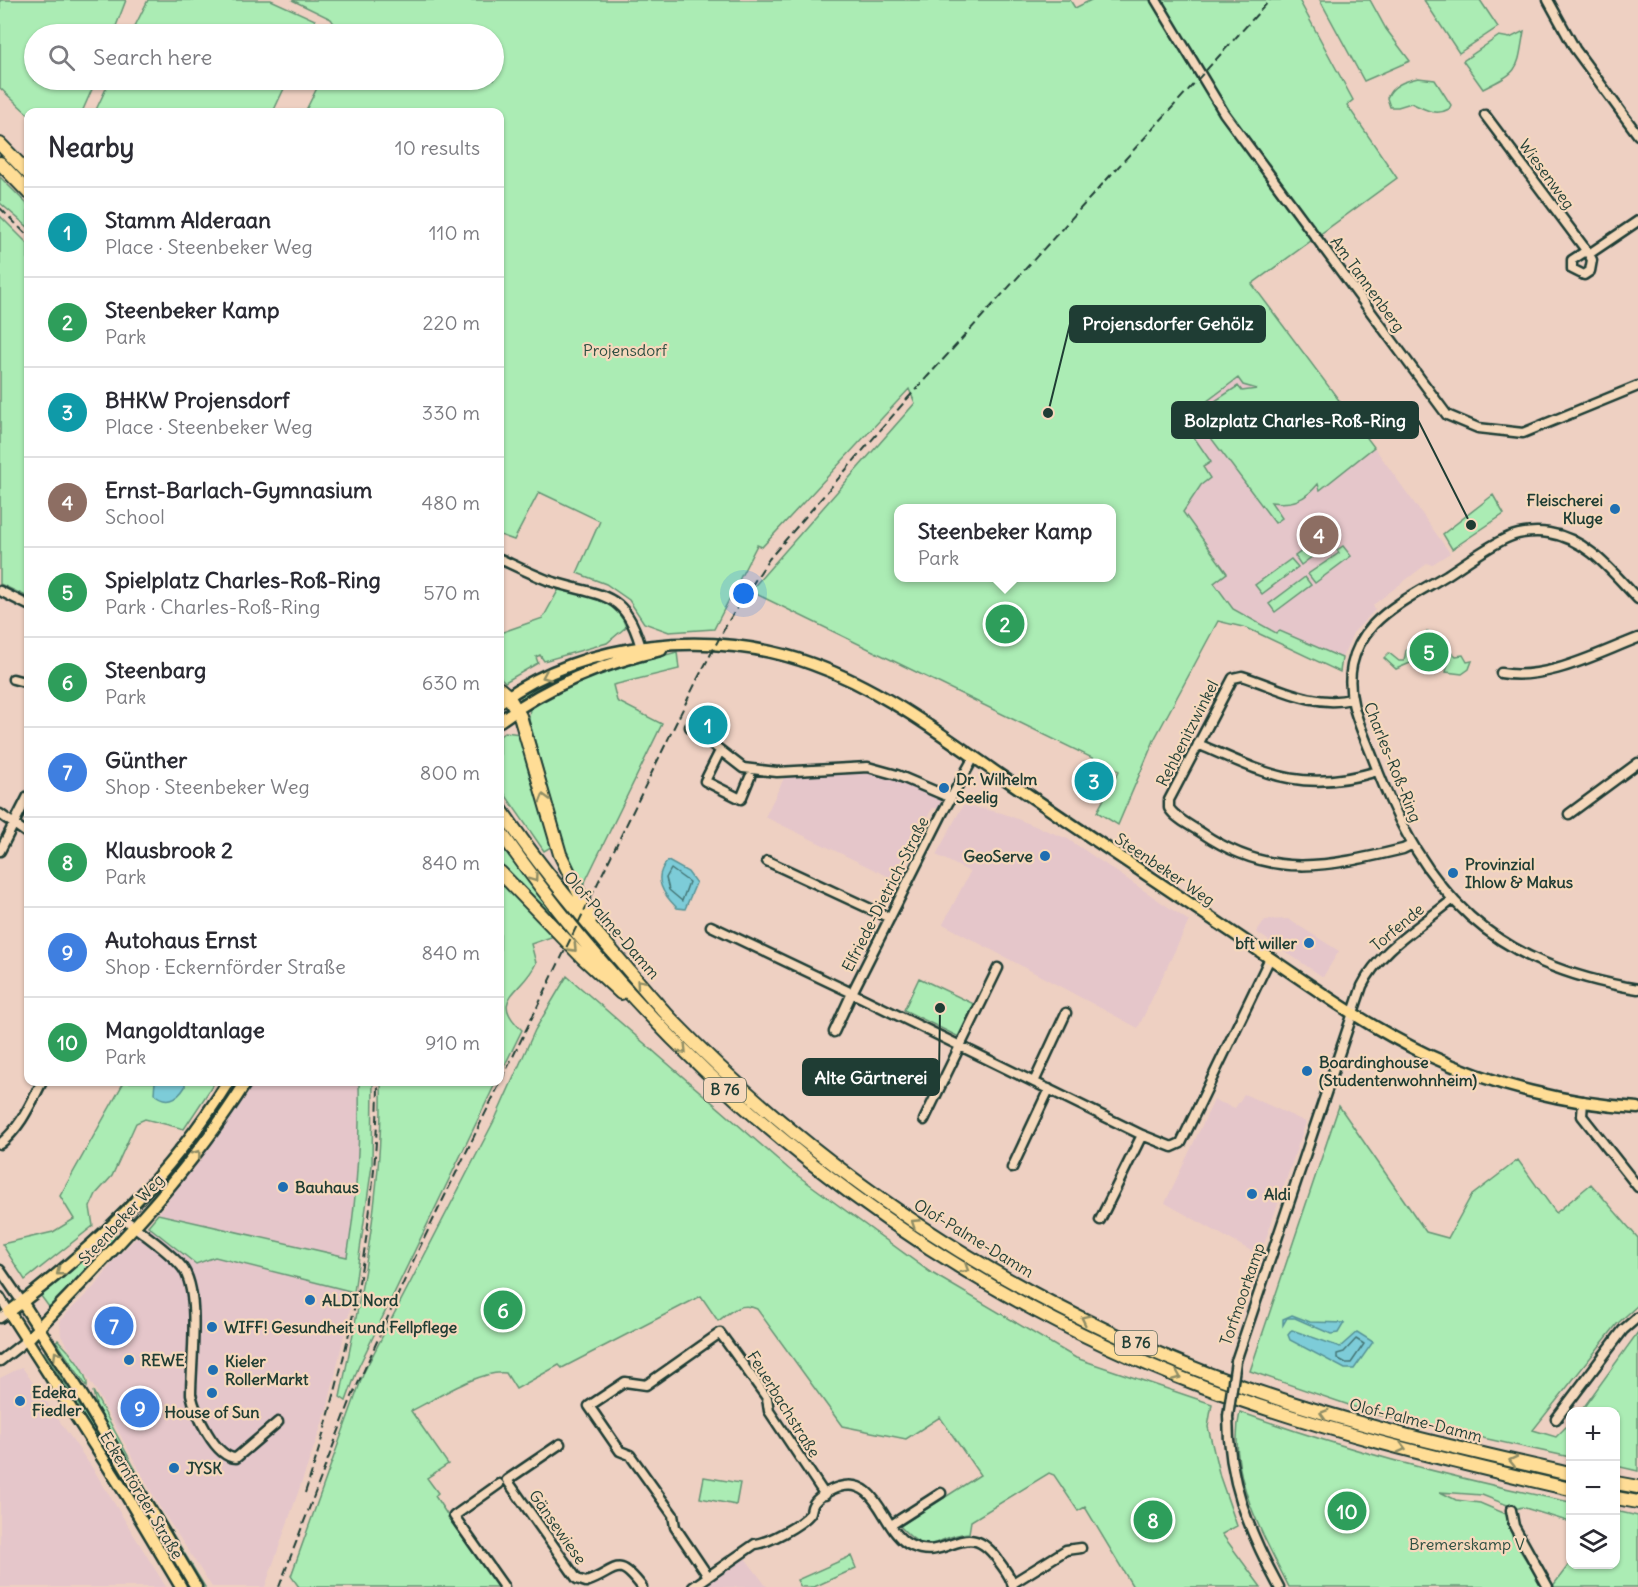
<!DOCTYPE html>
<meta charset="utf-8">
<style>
body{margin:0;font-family:Delius,sans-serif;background:#f2f2f3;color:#2b2b33}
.controls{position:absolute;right:18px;bottom:18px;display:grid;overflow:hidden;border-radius:12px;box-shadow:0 2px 4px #0004}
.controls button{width:54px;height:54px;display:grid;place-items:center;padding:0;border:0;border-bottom:2px solid #e1e1e2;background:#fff;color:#2b2b33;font:30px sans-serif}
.you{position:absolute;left:744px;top:594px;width:21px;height:21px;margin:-15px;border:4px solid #fff;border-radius:50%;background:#1a73e8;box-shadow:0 0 0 9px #1a73e833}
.badge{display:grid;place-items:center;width:39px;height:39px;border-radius:50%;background:#1f6fb2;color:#fff;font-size:20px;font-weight:700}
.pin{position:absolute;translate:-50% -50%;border:3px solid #fff;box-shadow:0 2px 6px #0006}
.popup{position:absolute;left:894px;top:504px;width:222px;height:78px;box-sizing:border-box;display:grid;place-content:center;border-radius:12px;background:#fff;filter:drop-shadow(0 2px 4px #0005);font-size:20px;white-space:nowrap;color:#7c7c81}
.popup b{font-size:22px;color:#2b2b33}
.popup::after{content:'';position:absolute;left:50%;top:100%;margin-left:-12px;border:12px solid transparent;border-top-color:#fff}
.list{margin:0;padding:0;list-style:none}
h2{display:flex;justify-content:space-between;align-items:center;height:78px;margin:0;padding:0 24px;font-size:26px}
h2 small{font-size:20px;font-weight:400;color:#7c7c81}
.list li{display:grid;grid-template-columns:39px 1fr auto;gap:18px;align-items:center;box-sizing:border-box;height:90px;padding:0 24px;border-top:2px solid #e1e1e2}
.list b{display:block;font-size:22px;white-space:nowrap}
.list p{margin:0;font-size:20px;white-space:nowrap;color:#7c7c81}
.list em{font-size:20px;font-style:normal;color:#7c7c81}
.icon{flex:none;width:33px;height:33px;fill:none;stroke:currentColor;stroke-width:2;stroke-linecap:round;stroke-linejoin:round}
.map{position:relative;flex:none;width:1638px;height:1587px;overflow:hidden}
.search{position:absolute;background:#fff;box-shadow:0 2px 4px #0004;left:24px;top:24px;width:480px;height:66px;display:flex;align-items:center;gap:15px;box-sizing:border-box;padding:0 21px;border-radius:33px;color:#7c7c81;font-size:22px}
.panel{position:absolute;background:#fff;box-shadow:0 2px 4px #0004;left:24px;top:108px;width:480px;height:978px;border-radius:12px}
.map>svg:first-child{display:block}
</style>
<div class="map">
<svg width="1638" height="1587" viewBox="0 0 1638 1587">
<rect width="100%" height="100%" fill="#eed0c2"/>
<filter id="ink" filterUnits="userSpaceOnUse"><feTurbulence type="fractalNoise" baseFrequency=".0167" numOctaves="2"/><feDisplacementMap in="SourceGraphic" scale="12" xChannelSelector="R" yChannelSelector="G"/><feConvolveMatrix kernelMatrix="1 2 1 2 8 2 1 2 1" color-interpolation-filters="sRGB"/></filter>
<g filter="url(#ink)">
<!-- built -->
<path fill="#e5c6ca" d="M1238,378l5,7 28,7 46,53 3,44 54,-42 76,106 -19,12 -3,-2 -55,42 2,5 -22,23 -11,25 -62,-27 -4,2 -43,-24 -19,-26 13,-11 -44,-60 18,-27 9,-7 -28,-58z
M849,768l33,4 62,25 -5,11h-6l-4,6 -25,50 5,3 -7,16 -137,-66 22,-45z
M963,805l39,8 66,26 121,82 -51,107 -195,-104 27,-52 -34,-17z
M1288,919l51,32 -16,26 -67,-45 9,-12z
M250,1082h109l1,47 -5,77 -8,51 -189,-43 71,-97z
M1244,1094l62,28 -46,134 -95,-53 49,-103 21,8z
M148,1226l48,38 19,-7 139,35 -27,118 -62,177h-53l-53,-81 -64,-117 -34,-53 -1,-16 38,-37 16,-23z
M22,1367l73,105 71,115h-166v-209z
M745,1558l22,29h-64z"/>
<!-- green -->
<path fill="#abecb4" stroke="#659474" stroke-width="1.5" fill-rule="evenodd" d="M0,0h126l-13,34h-79v46h62l-14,32 -54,2 -28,-26z
M148,0h123l44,20 -7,14h-177z
M292,0h778l5,8 16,-8h208l54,100 -6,5 50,73 -145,106 122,163 -54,43 -2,-6c-13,16 -26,21 -47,18l11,16 -7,5 -82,-109 8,-5 15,19 3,-15 -7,-10 26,-17 4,5 15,-2 -14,-4 -5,-7 -56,42 29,42 -8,5 7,11 -9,7 -18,27 44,61 -13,10 19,26 43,24 4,-2 62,27 -2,14 -93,-44 -29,-7 -63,117 -37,87 -21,-13 22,-41 -369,-180 165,-188 -6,-14 -147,158 -5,-2 -43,84 -45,3 -25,-9 -15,-23 -23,-16 -29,-11 23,-52 -61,-29 -25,48 -14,-5v-423h-195l16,-32h173v-46h-153l-10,-15zM898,508h214v70h-214z
M1320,0h50l16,29 24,32 -46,20z
M1424,0h56l18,27 -39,26z
M1524,31c-7,40 -3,39 -41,58l-20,-28 36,-25 11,2z
M1418,78l17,2 16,25 -2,4c-14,8 -26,-1 -38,-6l-13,4h-8l-3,-9c5,-13 18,-17 31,-20z
M110,80h178l-15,32h-178z
M0,177l28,28v22l-28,-24z
M0,216l28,28v353l-28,-13z
M1493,495l11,19 -52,35 -9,-15z
M1330,528l7,10 -36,27 -6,-9 30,-21 -1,-3z
M1343,546l8,10 -36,27 -7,-9 31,-21 -2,-3z
M1291,559l7,8 -36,27 -7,-9z
M1305,577l6,8 -36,27 -6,-8z
M559,589c26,7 58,10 67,38l-19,16 -63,18 -4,-6 -4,2 2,6 -33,19 -5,-5v-44l43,-15z
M1428,631l28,25 7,-1 4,7 5,-1 -3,8 -7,5 -16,-2 2,-9 -4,-3 -11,11 -9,-1 -9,-9 -19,8 -12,-11 5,-5 10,8h5l2,-10z
M689,638c114,4 180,39 272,102l-122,-71 -35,-13 -140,-14z
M629,652l-105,49 -4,-5 57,-27z
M677,652l2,17 -66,16 4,16 45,23 -79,162 -3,1 -14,-35 -37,-132 1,-14c52,-29 91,-39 147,-54z
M505,732l15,2 31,113 -7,4 -44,-64v-51z
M500,841l52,73 -52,-51z
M500,882l54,54 -23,8 5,19c-13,30 -49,35 -14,67l-22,45z
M567,976l223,194 140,102 146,86 136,46 -4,23 12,50 17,49 -15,8 39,53h-128l-48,-80 -7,4 -24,-36 -5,-2 -78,48 -2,12c-35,2 -37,29 -69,-7l80,-51 -40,-58 -34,22 -64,-13 -85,-117c-16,-8 -27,3 -39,12l-17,-25 -139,72 -3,-3 -43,24 -10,-16c-25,-4 -72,27 -95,38l37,53 -21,14 11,15 -3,3 13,20 3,-2 50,73h-202l-8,-11 73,-204 132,-255 39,-87z
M919,978l57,27 -15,33 -57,-28z
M124,1082h91l-31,47 -39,-10 -9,4 -24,53 -16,18 -6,13 3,19 -68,54 -23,-36 51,-12 21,-13 -14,-23z
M234,1082h6l-25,40 -72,89 -1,-3 26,-29z
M359,1082h14l-1,83 -18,127 -139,-35 -19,7 -48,-38 10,-12 189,43c10,-58 13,-116 12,-175z
M381,1082h115l-138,286 -12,33 -6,-4c22,-104 43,-208 41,-315z
M1339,1106l87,126 22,6 23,-42 47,-36 38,53 35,-29 47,54v67l-21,19 -84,106 23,7 14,-14v34l-192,-42 -128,-44z
M123,1233l-62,66 -12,8 -8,-11 71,-60z
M1638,1332v139l-22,-5v-54l-35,-1z
M58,1340c10,10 31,34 29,47l-31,-46z
M44,1352l74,112 -1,3 -75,-113z
M93,1391l60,111 52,85h-4l-68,-115 -37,-67z
M1240,1412c108,39 217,67 330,90v20l-48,-15 -11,3 -1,-4 -28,-11 -42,-3 16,8 24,3 26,11 7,25 30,48h-254c-26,-52 -63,-115 -49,-175z
M704,1477l36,6 -4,22 -36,-7z
M1616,1511l22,5v71h-86l18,-24 46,1z
M851,1556l5,12 -42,19h-13l-4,-7z"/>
<!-- water -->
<path fill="#7dccd8" stroke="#579396" stroke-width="1.5" d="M668,861l20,11 8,11 -11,26 -8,-1c-13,-13 -26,-30 -9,-47z
M155,1082h30v5c-8,13 -19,17 -31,6z
M1292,1315l18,7 34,1 -6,10 -7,1 -36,-16h-8l-4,7v-6z
M1292,1330l48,17 17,-15 16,10 -19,27h-9l-55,-29 -2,-5z"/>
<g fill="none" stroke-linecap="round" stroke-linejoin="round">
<!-- shore -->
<path stroke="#457676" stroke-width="1.5" d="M671,869l18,13 -7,19 -13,-11 -3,-12z
M1356,1339l8,5 -13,19h-5l-9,-5v-4l7,-2z"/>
<defs>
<path id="minor" d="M1156,0l68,113 223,302 31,13 45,5 115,-47
M1548,0l27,49 63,86
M1485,115l104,139 49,-33
M1586,251l-14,9v9l12,6 6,-4 2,-11 -3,-6
M500,559c15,7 31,15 47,21 53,18 79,7 95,72
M0,591l28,14
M1638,599c-25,-26 -50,-60 -89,-66 -12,-2 -28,-1 -40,4 -21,9 -42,25 -62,38 -25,15 -54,29 -74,50 -10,11 -18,26 -21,40 -7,35 10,64 22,96 51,135 118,204 264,228
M1501,673c45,8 95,-19 137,-35
M13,679l15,4
M1351,699c-37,9 -74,-12 -109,-23l-9,2 -64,122v8c7,11 22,18 33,25 69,47 125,34 201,16l8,-4
M690,727l53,41 34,4 91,-5 29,8 54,23
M1198,744c69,30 103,50 180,27
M720,751l-15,30 36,18 9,-22
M974,757l-31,55 -91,181 290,142 30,12 9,-4 89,-185
M0,814l28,20
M1569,814l69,-51
M0,851l28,-55
M767,861l123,57
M711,926l141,67 -18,39
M1034,1082l32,-69
M1583,1101l-1,15 56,71
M924,1120l74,-152
M0,1144c21,-17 30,-39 42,-62
M1012,1168l37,-79
M122,1217c19,16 44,31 60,50 19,24 9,95 9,127 4,18 24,64 45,64l42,-36
M1100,1220l42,-85
M0,1270l22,32
M0,1297l9,15 -9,6
M0,1361l27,-21
M1236,1361l126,-375c18,-37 59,-60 90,-86
M1228,1416c0,64 21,116 51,171
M1556,1419l67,-89 15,-13
M560,1444l-53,36 70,99 9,3c31,-10 30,-29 56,5
M499,1484l-45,32 50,71
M1511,1510l3,16 34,61
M891,1525l50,-32
M708,1576l-33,-49 -2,-12 -43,-60 -10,-4 -31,-45 36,-24 21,3 74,-52 47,65 2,13 56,84
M1013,1583l53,-33 15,-2
M693,1587l62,-43c13,-1 46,-19 55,-30 2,-3 1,-6 3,-9 3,-7 18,-16 26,-18 41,-12 43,47 73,59 37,17 55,-33 88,17 5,7 12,15 13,24"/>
<path id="major" d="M500,702c84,-62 215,-74 312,-38 71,25 131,72 192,114 81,56 163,110 244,165 59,40 116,82 180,112 64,30 139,49 210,53
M500,721c49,-36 101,-57 161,-71
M22,1302l61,95 113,190
M27,1340c80,-84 157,-159 219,-258
M181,1587l-56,-94 -116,-181c88,-66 161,-136 219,-230"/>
<path id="highway" d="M0,144l28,29
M0,163l28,29
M500,689l8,7 12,20 40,138 31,64
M500,808c34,51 72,97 112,143 20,23 39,47 60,69 150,155 334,276 534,353 119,46 241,73 364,101
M500,831c173,249 418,447 702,555 120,45 244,74 368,103
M500,872l82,85 39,36
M1616,1483l22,4
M1616,1498l22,4"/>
</defs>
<!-- minor casing -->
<use href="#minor" stroke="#1f3d34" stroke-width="13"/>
<!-- major casing -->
<use href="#major" stroke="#1f3d34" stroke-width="15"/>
<!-- highway casing -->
<use href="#highway" stroke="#1f3d34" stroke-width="16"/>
<!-- minor -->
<use href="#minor" stroke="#f5d8bc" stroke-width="8"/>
<!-- major -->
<use href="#major" stroke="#ffdd96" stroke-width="10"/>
<!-- highway -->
<use href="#highway" stroke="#ffdd96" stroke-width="12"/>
<!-- rail -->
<path stroke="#1f3d34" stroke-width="2" stroke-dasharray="9 4.5" stroke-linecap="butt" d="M0,208l28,28
M305,1493c44,-134 72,-270 73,-411
M279,1587l72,-188 64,-142 283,-579 30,-56 41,-63 139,-161 362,-398"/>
<defs>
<path id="minor-bridge" d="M1228,1416l8,-55"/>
</defs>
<!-- minor-bridge casing -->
<use href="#minor-bridge" stroke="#1f3d34" stroke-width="13" stroke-linecap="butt"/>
<!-- minor-bridge -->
<use href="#minor-bridge" stroke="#f5d8bc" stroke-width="8"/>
</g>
<!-- one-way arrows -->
<defs><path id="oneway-chevron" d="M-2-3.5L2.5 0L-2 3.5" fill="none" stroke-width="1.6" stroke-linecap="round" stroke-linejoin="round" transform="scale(1.5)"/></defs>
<g stroke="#8f8d65">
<use href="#oneway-chevron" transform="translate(546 676) rotate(156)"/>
<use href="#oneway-chevron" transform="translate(544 798) rotate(-106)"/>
<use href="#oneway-chevron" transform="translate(534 878) rotate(54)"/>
<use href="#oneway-chevron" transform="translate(573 948) rotate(46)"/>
<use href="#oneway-chevron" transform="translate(640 983) rotate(-131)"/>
<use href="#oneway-chevron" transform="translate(683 1050) rotate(46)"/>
<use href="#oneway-chevron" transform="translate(197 1154) rotate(-53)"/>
<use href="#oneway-chevron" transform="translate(915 1223) rotate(-147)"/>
<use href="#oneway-chevron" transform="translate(965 1269) rotate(32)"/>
<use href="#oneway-chevron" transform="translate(60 1272) rotate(142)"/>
<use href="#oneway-chevron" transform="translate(1085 1319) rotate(-154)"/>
<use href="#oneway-chevron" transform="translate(57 1355) rotate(-122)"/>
<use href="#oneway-chevron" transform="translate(1177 1376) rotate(23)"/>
<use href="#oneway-chevron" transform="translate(1324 1414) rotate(-164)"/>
<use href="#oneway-chevron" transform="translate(1402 1448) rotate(15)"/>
<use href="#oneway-chevron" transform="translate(1513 1461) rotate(-167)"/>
</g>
</g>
<!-- markers -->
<g fill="#1f6fb2" stroke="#f5d8bc" stroke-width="2">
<circle cx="1615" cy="509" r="6"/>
<circle cx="944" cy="788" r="6"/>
<circle cx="1045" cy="856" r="6"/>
<circle cx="1453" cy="873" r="6"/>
<circle cx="1309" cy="943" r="6"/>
<circle cx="1307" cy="1071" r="6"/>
<circle cx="283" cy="1187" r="6"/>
<circle cx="1252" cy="1194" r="6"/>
<circle cx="310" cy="1300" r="6"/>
<circle cx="212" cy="1327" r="6"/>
<circle cx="129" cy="1360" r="6"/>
<circle cx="213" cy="1370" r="6"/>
<circle cx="212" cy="1393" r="6"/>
<circle cx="20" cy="1401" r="6"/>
<circle cx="174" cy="1468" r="6"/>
</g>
<g text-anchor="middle" stroke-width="4.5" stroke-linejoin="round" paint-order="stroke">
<!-- shield labels -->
<g fill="#f5d8bc" stroke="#5f6c5d" stroke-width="1.5">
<rect x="704" y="1078" width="42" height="24" rx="4.5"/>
<rect x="1115" y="1331" width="42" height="24" rx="4.5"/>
</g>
<g font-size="15" font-weight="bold" fill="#1f3d34">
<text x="725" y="1095">B 76</text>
<text x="1136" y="1348">B 76</text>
</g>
<!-- street labels -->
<g font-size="16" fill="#1f3d34" stroke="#f5d8bc">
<text transform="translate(1547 174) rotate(54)" y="6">Wiesenweg</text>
<text transform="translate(1368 284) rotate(54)" y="6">Am Tannenberg</text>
<text transform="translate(1187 733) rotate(-63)" y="6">Rehbenitzwinkel</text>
<text transform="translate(1393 762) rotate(68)" y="6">Charles-Roß-Ring</text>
<text transform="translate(1165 869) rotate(34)" y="6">Steenbeker Weg</text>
<text transform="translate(885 894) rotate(-63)" y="6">Elfriede-Dietrich-Straße</text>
<text transform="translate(612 925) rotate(49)" y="6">Olof-Palme-Damm</text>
<text transform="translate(1397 927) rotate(-40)" y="6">Torfende</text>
<text transform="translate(121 1219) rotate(-47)" y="6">Steenbeker Weg</text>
<text transform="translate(974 1238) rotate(31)" y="6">Olof-Palme-Damm</text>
<text transform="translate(1242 1294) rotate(-71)" y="6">Torfmoorkamp</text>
<text transform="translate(784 1404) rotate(58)" y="6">Feuerbachstraße</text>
<text transform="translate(1416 1420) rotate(14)" y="6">Olof-Palme-Damm</text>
<text transform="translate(142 1495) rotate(59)" y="6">Eckernförder Straße</text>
<text transform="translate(558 1527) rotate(55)" y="6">Gänsewiese</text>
</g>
<!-- park labels -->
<g font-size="16" fill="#2d4e41" stroke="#f5d8bc">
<text x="625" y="356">Projensdorf</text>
<text x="1467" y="1550">Bremerskamp V</text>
</g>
<!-- poi labels -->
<g font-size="16" font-weight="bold" fill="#1f3d34" stroke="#f5d8bc" text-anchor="start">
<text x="1603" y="506" text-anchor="end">Fleischerei<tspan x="1603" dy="18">Kluge</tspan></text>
<text x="956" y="785">Dr. Wilhelm<tspan x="956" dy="18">Seelig</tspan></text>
<text x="1033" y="862" text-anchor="end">GeoServe</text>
<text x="1465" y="870">Provinzial<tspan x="1465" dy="18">Ihlow &amp; Makus</tspan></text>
<text x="1297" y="949" text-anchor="end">bft willer</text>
<text x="1319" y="1068">Boardinghouse<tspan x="1319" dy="18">(Studentenwohnheim)</tspan></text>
<text x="295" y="1193">Bauhaus</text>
<text x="1264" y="1200">Aldi</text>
<text x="322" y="1306">ALDI Nord</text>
<text x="224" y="1333">WIFF! Gesundheit und Fellpflege</text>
<text x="141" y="1366">REWE</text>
<text x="225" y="1367">Kieler<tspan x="225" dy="18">RollerMarkt</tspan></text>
<text x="32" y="1398">Edeka<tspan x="32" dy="18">Fiedler</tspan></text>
<text x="212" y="1418" text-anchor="middle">House of Sun</text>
<text x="186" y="1474">JYSK</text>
</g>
</g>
<!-- callouts -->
<path fill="none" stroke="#1f3d34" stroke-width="2" d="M1048 413L1070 324M1471 525L1418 420M940 1008L939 1077"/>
<g fill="#1f3d34" stroke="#f5d8bc" stroke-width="2">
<circle cx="1048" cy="413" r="6"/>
<circle cx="1471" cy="525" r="6"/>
<circle cx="940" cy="1008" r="6"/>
</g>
<g fill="#1f3d34" stroke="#1f3d34" stroke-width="2">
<rect x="1070" y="306" width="195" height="36" rx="6"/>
<rect x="1172" y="402" width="246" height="36" rx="6"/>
<rect x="803" y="1059" width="136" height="36" rx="6"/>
</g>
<g font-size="18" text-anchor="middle" font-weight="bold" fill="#fff">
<text x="1168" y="330">Projensdorfer Gehölz</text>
<text x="1295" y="427">Bolzplatz Charles-Roß-Ring</text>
<text x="871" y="1084">Alte Gärtnerei</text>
</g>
</svg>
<div class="controls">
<button>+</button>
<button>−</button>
<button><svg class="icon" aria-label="layers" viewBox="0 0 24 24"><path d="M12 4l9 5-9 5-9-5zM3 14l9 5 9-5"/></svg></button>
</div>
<div class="you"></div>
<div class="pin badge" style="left:708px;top:725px;background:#0f9aa8">1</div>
<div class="pin badge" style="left:1005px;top:624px;background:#2e9e5b">2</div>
<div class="popup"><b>Steenbeker Kamp</b>Park</div>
<div class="pin badge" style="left:1094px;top:781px;background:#0f9aa8">3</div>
<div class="pin badge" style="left:1319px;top:535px;background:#8d6e63">4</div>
<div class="pin badge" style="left:1429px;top:652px;background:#2e9e5b">5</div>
<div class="pin badge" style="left:503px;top:1310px;background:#2e9e5b">6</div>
<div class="pin badge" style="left:114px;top:1326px;background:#3f7fe0">7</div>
<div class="pin badge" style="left:1153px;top:1520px;background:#2e9e5b">8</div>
<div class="pin badge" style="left:140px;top:1408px;background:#3f7fe0">9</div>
<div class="pin badge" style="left:1347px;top:1511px;background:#2e9e5b">10</div>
<div class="search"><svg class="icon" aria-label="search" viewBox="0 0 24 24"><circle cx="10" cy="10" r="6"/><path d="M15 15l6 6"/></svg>Search here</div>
<section class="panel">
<h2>Nearby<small>10 results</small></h2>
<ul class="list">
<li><span class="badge" style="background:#0f9aa8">1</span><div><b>Stamm Alderaan</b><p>Place · Steenbeker Weg</p></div><em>110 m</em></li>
<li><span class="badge" style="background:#2e9e5b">2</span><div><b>Steenbeker Kamp</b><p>Park</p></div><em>220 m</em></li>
<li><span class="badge" style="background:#0f9aa8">3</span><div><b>BHKW Projensdorf</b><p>Place · Steenbeker Weg</p></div><em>330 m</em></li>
<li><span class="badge" style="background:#8d6e63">4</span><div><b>Ernst-Barlach-Gymnasium</b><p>School</p></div><em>480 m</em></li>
<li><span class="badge" style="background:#2e9e5b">5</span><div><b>Spielplatz Charles-Roß-Ring</b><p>Park · Charles-Roß-Ring</p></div><em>570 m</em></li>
<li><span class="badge" style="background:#2e9e5b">6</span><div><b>Steenbarg</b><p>Park</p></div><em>630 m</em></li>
<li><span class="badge" style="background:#3f7fe0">7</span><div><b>Günther</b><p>Shop · Steenbeker Weg</p></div><em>800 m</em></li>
<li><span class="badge" style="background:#2e9e5b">8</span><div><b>Klausbrook 2</b><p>Park</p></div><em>840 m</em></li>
<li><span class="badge" style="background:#3f7fe0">9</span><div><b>Autohaus Ernst</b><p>Shop · Eckernförder Straße</p></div><em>840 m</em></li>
<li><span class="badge" style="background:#2e9e5b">10</span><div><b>Mangoldtanlage</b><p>Park</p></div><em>910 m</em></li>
</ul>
</section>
</div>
